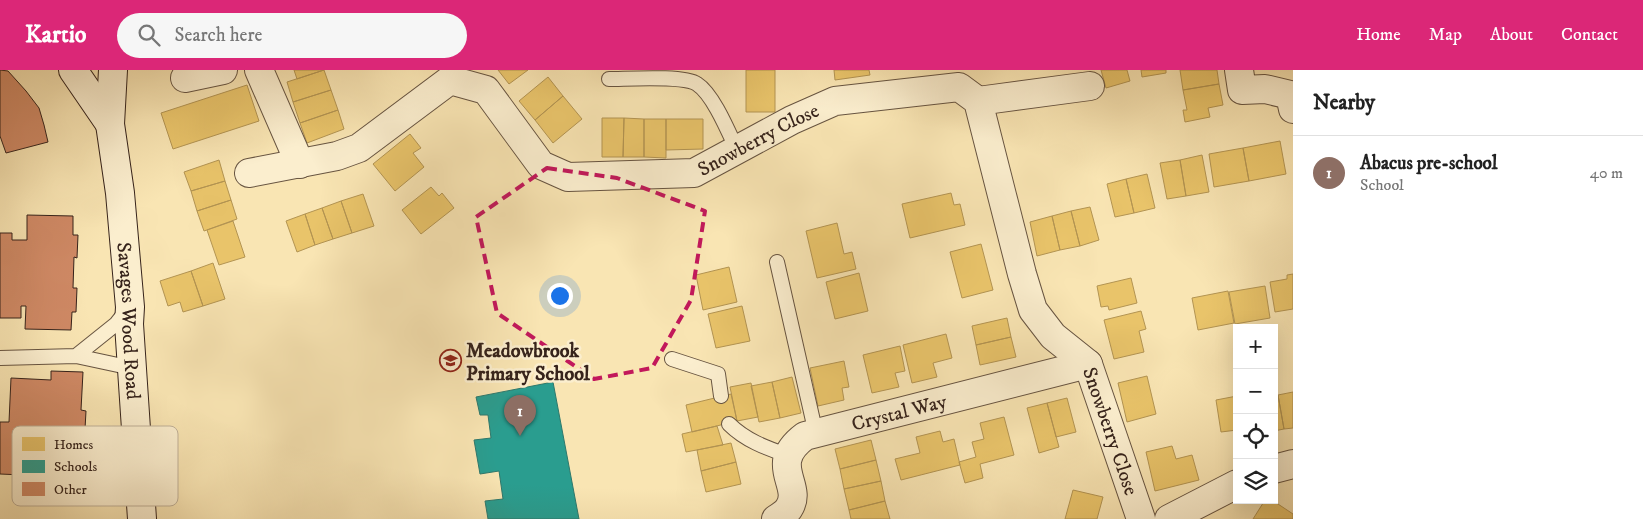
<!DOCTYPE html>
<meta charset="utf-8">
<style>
body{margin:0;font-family:"IM FELL DW Pica",serif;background:#f6f6f6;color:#222}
.controls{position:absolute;right:15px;bottom:15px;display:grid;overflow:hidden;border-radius:0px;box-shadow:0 5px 20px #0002}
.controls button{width:45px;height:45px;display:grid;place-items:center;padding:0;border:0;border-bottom:1px solid #e0e0e0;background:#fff;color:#222;font:25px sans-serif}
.you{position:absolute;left:559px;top:225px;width:18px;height:18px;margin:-12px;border:4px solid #fff;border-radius:50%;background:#1a73e8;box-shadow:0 0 0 8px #1a73e833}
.badge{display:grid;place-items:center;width:32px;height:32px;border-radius:50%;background:#db2777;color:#fff;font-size:16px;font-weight:700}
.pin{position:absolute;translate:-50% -41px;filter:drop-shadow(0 1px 2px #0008)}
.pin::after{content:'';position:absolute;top:26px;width:18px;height:15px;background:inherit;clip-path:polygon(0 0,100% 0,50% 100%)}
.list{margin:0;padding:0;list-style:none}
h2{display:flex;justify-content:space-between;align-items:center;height:65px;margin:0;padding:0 20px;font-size:21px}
h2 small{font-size:16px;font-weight:400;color:#767676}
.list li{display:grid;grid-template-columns:32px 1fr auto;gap:15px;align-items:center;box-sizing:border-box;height:75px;padding:0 20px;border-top:1px solid #e0e0e0}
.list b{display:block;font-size:19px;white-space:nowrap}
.list p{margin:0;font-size:16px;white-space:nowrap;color:#767676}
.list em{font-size:16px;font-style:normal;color:#767676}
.icon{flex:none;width:28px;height:28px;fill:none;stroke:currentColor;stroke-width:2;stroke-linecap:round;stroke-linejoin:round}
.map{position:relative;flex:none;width:1293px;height:449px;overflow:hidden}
header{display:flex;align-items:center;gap:30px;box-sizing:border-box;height:70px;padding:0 25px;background:#db2777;color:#fff}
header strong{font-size:24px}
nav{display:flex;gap:28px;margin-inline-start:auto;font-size:18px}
.search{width:350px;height:45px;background:#f6f6f6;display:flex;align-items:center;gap:12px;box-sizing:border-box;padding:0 18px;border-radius:28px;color:#767676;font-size:19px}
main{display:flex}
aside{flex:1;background:#fff}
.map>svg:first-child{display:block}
</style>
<header>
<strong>Kartio</strong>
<div class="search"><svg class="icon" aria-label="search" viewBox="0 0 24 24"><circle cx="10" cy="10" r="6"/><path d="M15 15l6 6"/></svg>Search here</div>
<nav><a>Home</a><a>Map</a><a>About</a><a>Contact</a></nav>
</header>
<main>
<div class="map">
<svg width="1293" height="449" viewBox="0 0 1293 449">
<rect width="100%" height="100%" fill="#f9e5b3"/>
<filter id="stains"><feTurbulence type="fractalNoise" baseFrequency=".004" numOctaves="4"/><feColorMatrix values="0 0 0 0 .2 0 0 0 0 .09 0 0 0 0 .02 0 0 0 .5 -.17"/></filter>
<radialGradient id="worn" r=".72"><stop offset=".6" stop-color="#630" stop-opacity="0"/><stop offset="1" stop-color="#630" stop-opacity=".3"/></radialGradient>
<!-- homes -->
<path fill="#e9c46a" stroke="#b39452" d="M294,0h30l-27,9z
M324,0l7,20 -38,12 -6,-20z
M498,0h30l-19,14z
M746,0h29v42h-29z
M834,0h35l1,5 -35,5z
M1101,0h26l3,11 -24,7z
M1141,0h25v3l-24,4z
M1180,0h37l2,14 -36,6z
M548,7l15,19 -28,24 -16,-19z
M1219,14l4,21 -15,3 2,9 -25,5 -2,-12h4l-4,-20z
M247,15l12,36 -86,28 -12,-36z
M331,20l7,20 -38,13 -7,-21z
M563,26l19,23 -29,24 -18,-23z
M338,40l6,19 -37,14 -7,-20z
M602,48h22l-1,39h-21z
M624,48l20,1v38h-21z
M644,49h22v39l-22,-1z
M666,49h37v30l-37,1z
M410,64l11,14 -8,5 11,14 -29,24 -22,-27z
M1280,71l6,33 -37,7 -6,-33z
M1243,78l6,33 -35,6 -5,-33z
M1202,85l7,37 -23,4 -6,-36z
M219,90l6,21 -34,10 -7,-19z
M1180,90l6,36 -19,3 -7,-36z
M1147,104l8,34 -21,5 -8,-34z
M1126,109l8,34 -19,4 -8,-33z
M225,111l6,19 -34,11 -6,-20z
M431,117l8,9 3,-3 12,15 -33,26 -19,-24z
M951,123l3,12 6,-1 5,21 -55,13 -8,-34z
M363,124l11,32 -22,7 -11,-32z
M231,130l6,19 -33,12 -7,-20z
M341,131l11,32 -19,6 -11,-31z
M1090,137l9,33 -19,6 -9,-35z
M322,138l11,31 -18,6 -10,-31z
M1071,141l9,35 -20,4 -8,-34z
M305,144l10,31 -18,7 -11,-31z
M1052,146l8,34 -23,6 -7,-34z
M233,151l12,36 -26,8 -12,-35z
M837,153l7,31 8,-2 4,17 -39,9 -11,-47z
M981,174l12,46 -31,8 -12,-46z
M213,193l12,36 -22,7 -12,-35z
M729,197l8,35 -34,8 -7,-35z
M191,201l12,35 -20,6 -3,-10 -12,4 -8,-25z
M859,203l9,38 -33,8 -9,-37z
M1293,204v35l-18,3 -5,-30 17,-3v-4z
M1131,208l6,25 -28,7 -1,-4 -7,1 -4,-21z
M1265,216l5,32 -35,6 -6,-32z
M1228,221l6,32 -36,7 -6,-32z
M742,236l8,35 -34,7 -8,-34z
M1141,241l5,18 -7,2 5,21 -30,7 -10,-39z
M1007,248l4,19 -35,8 -4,-19z
M946,264l6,24 -19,5 4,14 -25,6 -9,-38z
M1011,267l5,20 -36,8 -4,-20z
M900,276l5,25 -10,2 4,14 -27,6 -9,-38z
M844,291l5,26 -7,1 2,12 -26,6 -8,-38z
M1147,306l9,38 -29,8 -9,-39z
M792,307l9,36 -21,5 -8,-36z
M772,312l8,36 -21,4 -8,-36z
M751,313l7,34 -21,4 -7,-34z
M1293,322v36l-9,1 -6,-34z
M731,324l6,27 -45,11 -6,-27z
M1278,325l6,34 -10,2v-35z
M1237,326v34l-16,2 -5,-32z
M1067,328l9,34 -20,5 -9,-34z
M1047,333l12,44 -20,6 -12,-45z
M1004,347l10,38 -34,9 3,14 -18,5 -6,-21 17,-5 -4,-15 12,-3 -4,-16z
M717,356l6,19 -37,7 -4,-18z
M940,361l3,11 11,-3 6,26 -59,15 -6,-21 25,-6 -4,-16z
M871,370l5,20 -36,9 -5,-20z
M731,373l5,19 -35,9 -4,-21z
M1172,376l4,13 16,-4 7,25 -44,11 -9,-39z
M876,390l5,21 -37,8 -4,-20z
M736,392l5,22 -35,8 -5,-21z
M881,411l4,20 -36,9 -5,-21z
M1073,420l30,7 -6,22h-32z
M1265,430h7l21,14v5h-40z
M885,431l5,18h-39l-2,-9z"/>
<!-- schools -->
<path fill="#2a9d8f" stroke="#2e786c" d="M553,312l26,137h-91l-3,-18 18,-2 -4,-28 -19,3 -6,-34 17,-2 -3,-23h-8l-4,-18z"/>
<!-- building -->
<path fill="#cf8965" stroke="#36231b" d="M0,0l8,1 18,20 13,17 5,17 4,17 -42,11 -6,-17z
M27,145l46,1v19h5l-1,23 -3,-1 -1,31h4l-1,24h-4l-1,18 -46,-1 1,-23h-5v12h-21v-85h12v7h15z
M51,301l32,1 -2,38 5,1 -1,18h-3l-1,22h3l-2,32 -37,-2v-5l-45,-2v-52h9l2,-44 40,2z"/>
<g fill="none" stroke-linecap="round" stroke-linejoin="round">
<defs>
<path id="lane" d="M609,9c18,0 75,-4 88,5 16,10 32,49 40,66
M777,192l39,172
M76,286l40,-32 11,-14
M0,288l76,-2 56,12
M672,289l46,15 3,22
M729,354c16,16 37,24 58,31"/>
<g id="street">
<path d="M259,0l41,94"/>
<path d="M1239,0l3,20 23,-1 25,6 3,14"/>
<path d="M185,8l38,-8"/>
<path d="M978,31l112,-15"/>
<path id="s1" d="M249,103l88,-17 22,-8 91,-68 36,10 55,75 27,12 126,-4 98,-53 43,-19 124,-14 19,14 44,173 11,36 20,26 35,28 53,155"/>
<path d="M1274,399l19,-5"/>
<path id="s2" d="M776,449c5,-3 10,-6 13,-11 15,-23 -23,-43 16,-72l283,-72"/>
<path d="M1169,449l68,-35"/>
</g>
<g id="secondary">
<path d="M73,0l37,54"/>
<path id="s3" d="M113,0l-3,54 10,69 10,114 -1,17 13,195"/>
</g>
</defs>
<!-- lane casing -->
<use href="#lane" stroke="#675441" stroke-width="16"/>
<!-- street casing -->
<use href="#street" stroke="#675441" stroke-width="30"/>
<!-- secondary casing -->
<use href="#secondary" stroke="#36231b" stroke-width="30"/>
<!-- lane -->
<use href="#lane" stroke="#fbeece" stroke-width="14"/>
<!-- street -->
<use href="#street" stroke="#fbeece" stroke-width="28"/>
<!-- secondary -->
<use href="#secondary" stroke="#fbeece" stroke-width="28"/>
</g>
<!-- marked area -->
<path fill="none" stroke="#c2185b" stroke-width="4" stroke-dasharray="10 6" stroke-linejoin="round" d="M547,98l70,10 88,33 -14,89 -39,68 -58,11 -97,-66 -21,-96z"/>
<!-- icons -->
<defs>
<symbol id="school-ring" viewBox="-11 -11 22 22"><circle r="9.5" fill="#fbeece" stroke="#8f2418" stroke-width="1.5"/><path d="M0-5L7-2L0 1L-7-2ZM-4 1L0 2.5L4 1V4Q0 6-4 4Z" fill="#8f2418"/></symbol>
</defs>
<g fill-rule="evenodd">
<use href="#school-ring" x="438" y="278" width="25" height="25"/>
</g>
<g text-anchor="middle" stroke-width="5" stroke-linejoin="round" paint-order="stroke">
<!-- street labels -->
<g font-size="20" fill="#36231b" stroke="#fbeece">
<text dy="7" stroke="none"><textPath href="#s1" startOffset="585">Snowberry Close</textPath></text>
<text dy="7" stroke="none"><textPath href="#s3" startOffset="252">Savages Wood Road</textPath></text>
<text dy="7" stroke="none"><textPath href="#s2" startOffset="194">Crystal Way</textPath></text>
<text dy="7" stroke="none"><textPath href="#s1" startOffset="1184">Snowberry Close</textPath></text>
</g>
<!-- poi labels -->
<g font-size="20" font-weight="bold" fill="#36231b" stroke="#fbeece" text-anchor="start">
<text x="466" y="287">Meadowbrook<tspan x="466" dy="23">Primary School</tspan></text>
</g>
</g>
<!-- legend -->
<rect x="12" y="356" width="166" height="80" rx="8" fill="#fbeece" stroke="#c0b198" stroke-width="1"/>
<rect x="22" y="367" width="23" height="14" fill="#e9c46a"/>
<rect x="22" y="390" width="23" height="13" fill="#2a9d8f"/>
<rect x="22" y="412" width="23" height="14" fill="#cf8965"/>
<g font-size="14" fill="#36231b">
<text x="54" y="379">Homes</text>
<text x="54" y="401">Schools</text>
<text x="54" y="424">Other</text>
</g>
<rect width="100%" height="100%" filter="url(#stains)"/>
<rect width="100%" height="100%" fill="url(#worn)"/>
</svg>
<div class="controls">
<button>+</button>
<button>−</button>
<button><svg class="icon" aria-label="locate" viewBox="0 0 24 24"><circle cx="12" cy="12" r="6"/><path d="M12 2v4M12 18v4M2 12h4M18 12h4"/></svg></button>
<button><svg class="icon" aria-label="layers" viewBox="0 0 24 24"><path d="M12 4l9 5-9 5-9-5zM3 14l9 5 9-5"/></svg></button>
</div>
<div class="you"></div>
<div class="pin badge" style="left:520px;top:366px;background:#8d6e63">1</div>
</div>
<aside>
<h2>Nearby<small></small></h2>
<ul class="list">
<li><span class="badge" style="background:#8d6e63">1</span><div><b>Abacus pre-school</b><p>School</p></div><em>40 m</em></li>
</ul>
</aside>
</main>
